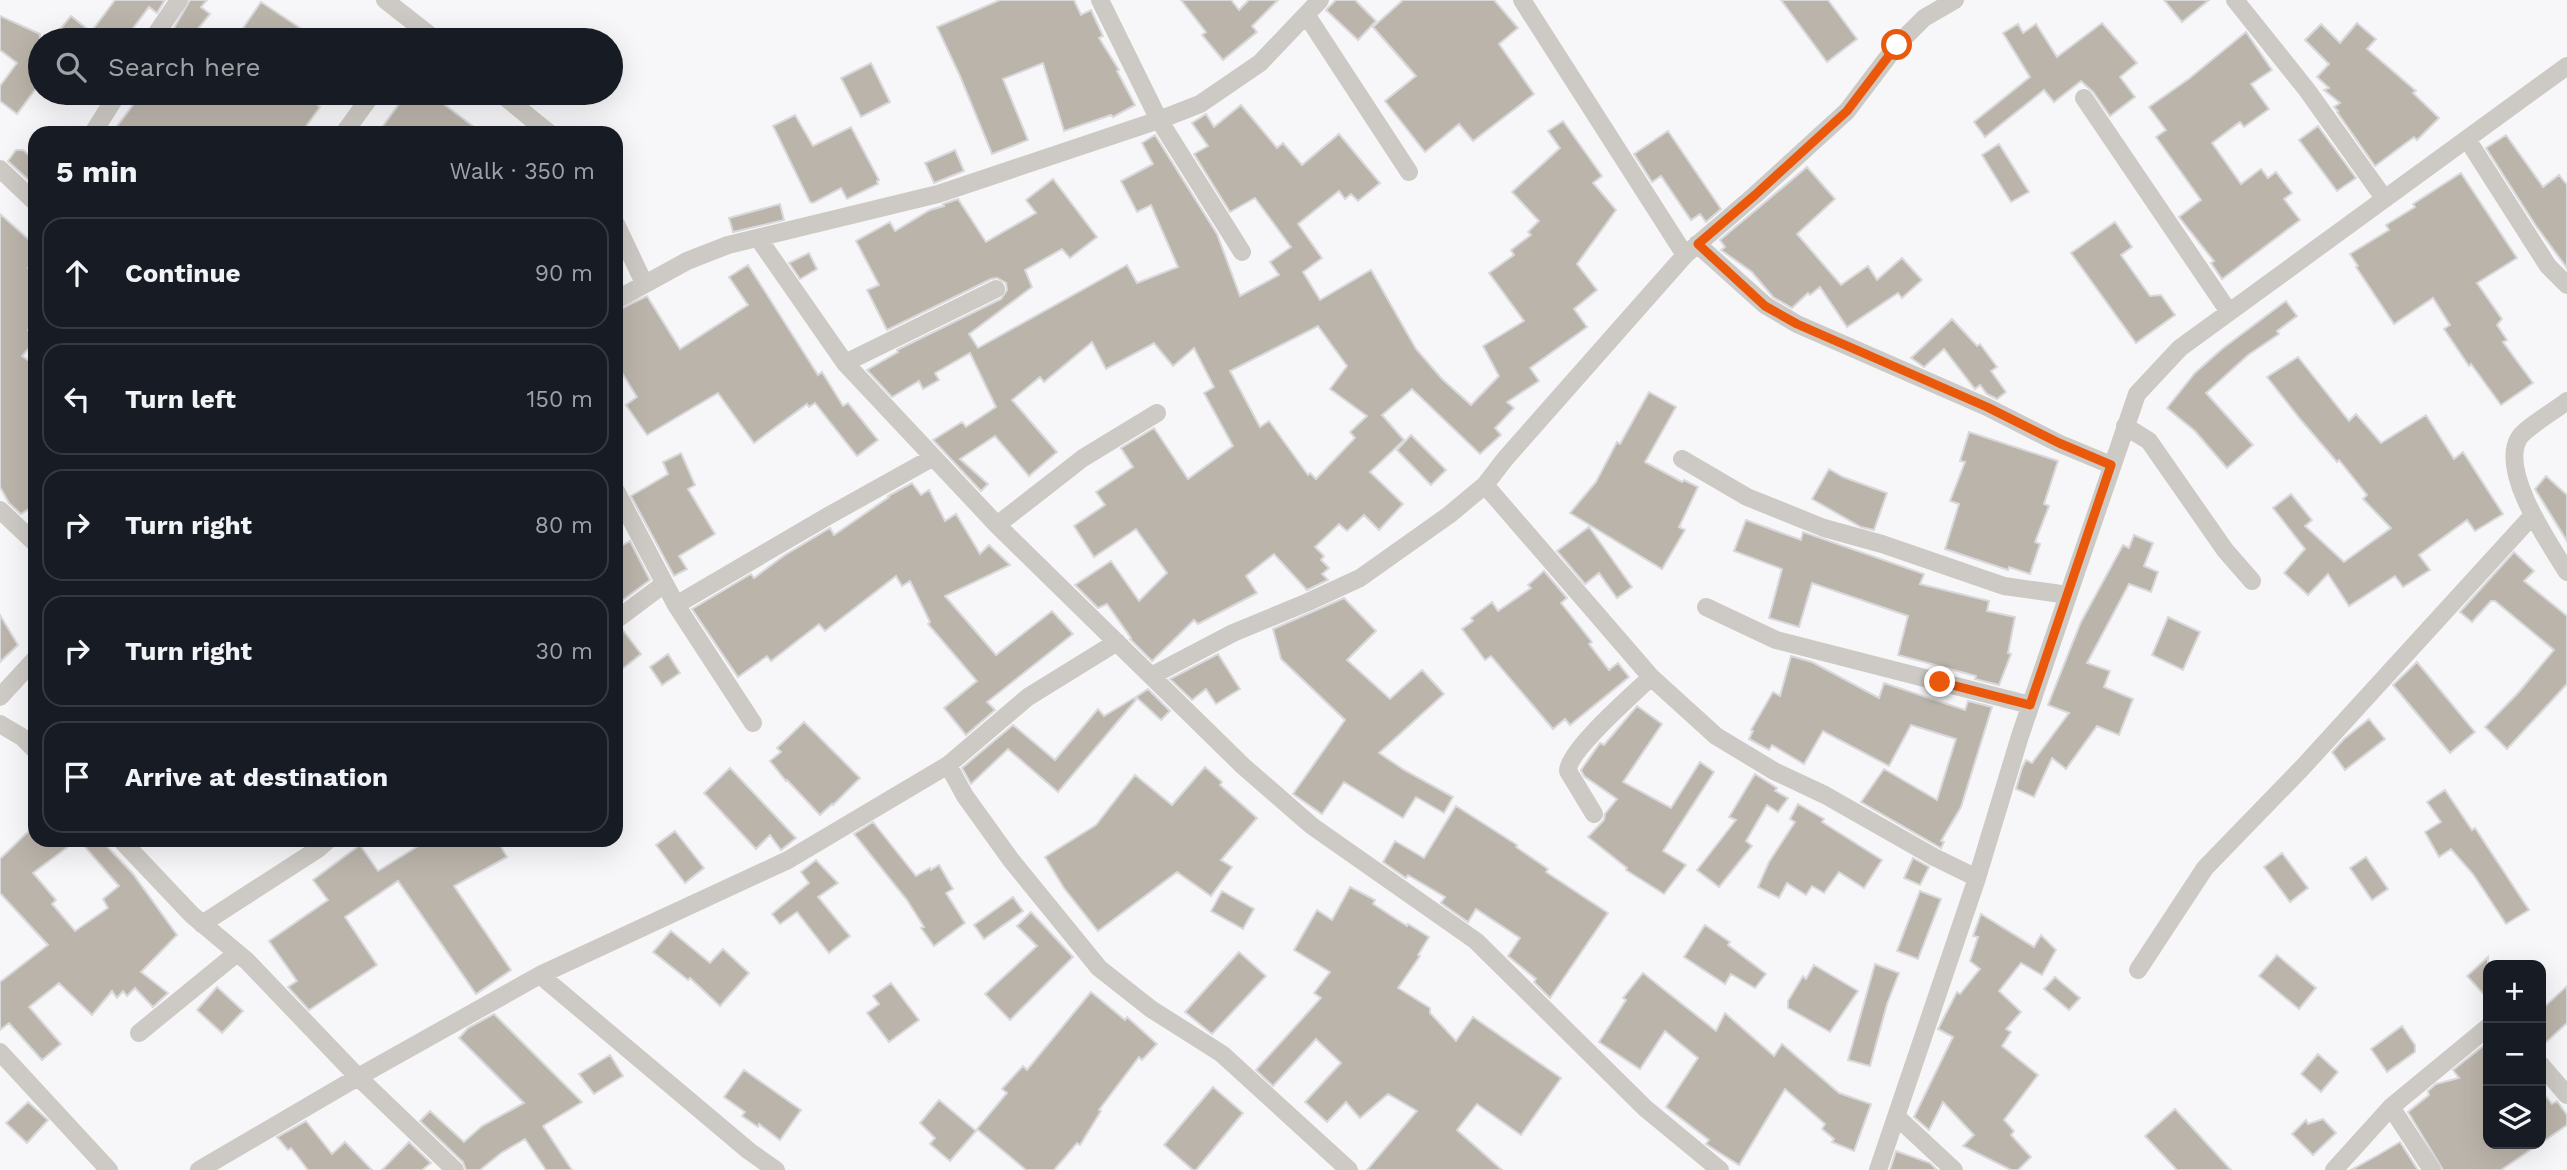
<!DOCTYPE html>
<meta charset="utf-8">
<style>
body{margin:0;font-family:"Work Sans",sans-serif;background:#20242c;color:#f1f3f6}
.controls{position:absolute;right:21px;bottom:21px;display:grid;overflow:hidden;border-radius:14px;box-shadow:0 7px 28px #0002}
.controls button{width:63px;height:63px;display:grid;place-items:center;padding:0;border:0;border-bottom:2px solid #363941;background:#171b24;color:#f1f3f6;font:35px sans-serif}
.stop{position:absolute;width:21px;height:21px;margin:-16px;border:5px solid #ea580c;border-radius:50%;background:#fff}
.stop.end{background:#ea580c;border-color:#fff;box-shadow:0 2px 7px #0008}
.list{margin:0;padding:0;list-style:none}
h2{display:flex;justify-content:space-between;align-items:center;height:91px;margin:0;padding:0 28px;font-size:30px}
h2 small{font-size:23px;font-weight:400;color:#9ea1a6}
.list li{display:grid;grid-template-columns:46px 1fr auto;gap:21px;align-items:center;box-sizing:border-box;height:112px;margin:0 14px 14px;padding:0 14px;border:2px solid #363941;border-radius:21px}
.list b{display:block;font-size:26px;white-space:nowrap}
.list em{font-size:23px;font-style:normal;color:#9ea1a6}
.icon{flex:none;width:38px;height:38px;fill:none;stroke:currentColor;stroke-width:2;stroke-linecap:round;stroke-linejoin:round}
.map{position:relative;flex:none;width:2567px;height:1170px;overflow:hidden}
.search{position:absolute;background:#171b24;box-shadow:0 7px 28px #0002;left:28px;top:28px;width:595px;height:77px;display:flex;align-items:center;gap:18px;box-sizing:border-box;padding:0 24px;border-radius:38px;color:#9ea1a6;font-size:26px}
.panel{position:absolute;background:#171b24;box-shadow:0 7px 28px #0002;left:28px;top:126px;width:595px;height:721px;border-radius:21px}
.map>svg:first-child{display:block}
</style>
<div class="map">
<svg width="2567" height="1170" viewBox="0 0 2567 1170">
<rect width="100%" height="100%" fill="#f7f7f9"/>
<!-- building -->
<path fill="#bbb4ab" stroke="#d9d9db" stroke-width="2" fill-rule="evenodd" d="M115,0h50l-8,13 -8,-6 -25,33h-73l20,-24 20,16z
M190,0h17l-6,7 9,7 -21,26 -15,-12z
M1000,0h74l7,15 10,-5 12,26 -4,2 20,32 -2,1 18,34 -22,12 -2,-2 -47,16 -21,-68 -40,16 25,61 -36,14 -32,-78 -23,-49z
M1181,0h50l8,10 10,-10h29l-26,26 5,6 -34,28 -21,-25 4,-3z
M1336,0h19l21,21 -18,19 -32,-30z
M1403,0h91l24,28 -19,16 35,50 -61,47 -14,-17 -34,28 -40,-51 31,-25 -43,-49z
M1781,0h47l29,39 -30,23z
M2164,0h45l-27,22z
M261,2l57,38h-83z
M0,16l40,18v49l-23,31 -17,-13v-15l17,-23 -17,-13z
M2102,23l35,40 -17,14 15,20 -25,19 -17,-24 -12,-11 -27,21 -10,-12 -59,47 -11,-15 56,-45 -27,-44 15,-9 5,9 13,-9 21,33z
M2357,23l19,16 -9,10 49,42 -3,2 26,25 -22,22 -3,-3 -39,29 -38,-54 1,-1 -4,-4 6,-4 -16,-13 5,-2 -12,-11 12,-13 -24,-24 16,-16 19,19z
M2246,32l26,38 -21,14 18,25 -25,18 -4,-5 -28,21 29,41 20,-15 7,9 8,-6 16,21 -8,6 16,21 -78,59 -11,-16 3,-2 -35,-44 22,-17 -45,-63 10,-7 -17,-23 41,-29z
M871,63l19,39 -29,15 -20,-39z
M142,93h159l19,14 -19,26h-189z
M407,93h22l53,40h-104z
M1241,105l36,43 6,-5 19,22 37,-31 41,49 -22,18 -7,-7 -6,5 -6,-8 -41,33 24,34 -19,14 17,28 51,-30 45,79 26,30 29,26 28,-29 -16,-30 41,-25 -35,-48 25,-18 -3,-5 20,-15 -3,-3 11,-11 -27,-29 48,-44 -12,-17 15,-10 39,55 -9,7 23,27 -39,54 20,26 -23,19 13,18 -57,41 9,13 -32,21 7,6 -19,20 6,7 -21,19 -68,-65 -30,26 22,25 -34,32 33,32 -24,26 -15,-15 -17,16 -8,-7 -24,23 9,9 -3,4 8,8 -7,6 6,6 -21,10 -33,-36 -28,22 11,17 -59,31 -4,-4 -42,41 -22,-22 1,-1 -24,-34 -9,4 -23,-23 36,-24 28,40 28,-28 -31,-44 -42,28 -20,-31 31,-21 -9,-13 37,-25 -12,-19 33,-20 34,51 45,-33 -29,-53 10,-6 -20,-39 -21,18 -19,-23 -48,26 -14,-27 -48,40 -4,-5 -28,23 45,52 -28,24 -34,-40 -35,23 28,25 -7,7 -48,-51 29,-18 4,5 30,-20 -26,-54 -35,20 4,7 -16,9 -4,-8 -27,16 -25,-27 31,-18 -1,-2 104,-51 6,-9 -1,-7 -9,-5 -6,1 -104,51 -20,-40 12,-5 -23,-44 34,-19 5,9 35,-21 14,-4 -1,-2 15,-5 28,43 50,-29 -10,-13 27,-21 44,58 -27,21 -8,-9 -37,21 7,17 -63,47 9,14 149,-83 10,18 41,-16 -27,-62 -14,7 -16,-31 32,-17 -11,-21 13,-8 62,99 23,62 39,-21 -9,-13 21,-15 -36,-49 -25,14 -36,-58 14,-8 -16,-23 14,-9 8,13zM1318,326l29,40 -17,23 37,27 -17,16 5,6 -39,41 -6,-6 -2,2 -39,-54 -9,6 -30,-56z
M795,115l18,31 38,-19 28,53 -2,1 1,3 -31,15 -6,-11 -28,15 -3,-1 -37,-76z
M2318,126l38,52 -19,13 -38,-51z
M1668,131l53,78 -15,13 -6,-8 -9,6 -30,-44 -9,6 -18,-28z
M2506,135l37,52 16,-12 8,10v83l-31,-42 -50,-78z
M1999,144l30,48 -18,10 -29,-47z
M16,150h7l12,10v26l-27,-25z
M955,150l9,21 -30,12 -9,-20z
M1807,167l28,32 -38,35 44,51 27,-19 9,14 25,-22 20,22 -20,18 -4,-5 -51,34 -27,-40 -10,8 -2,-2 -16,15 -19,-11 -21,-25 -31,-22 4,-3 -5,-7z
M2461,173l56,85 -40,25 25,36 -5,6 10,15 -4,2 30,41 -32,22 -30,-41 -2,2 -25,-37 6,-4 -17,-27 -39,26 -38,-57 2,-1 -8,-12 39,-24 -3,-5 29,-18 -2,-3z
M780,204l4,16 -51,12 -4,-14z
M0,214l35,31v14l-7,9 7,6v48l-7,8 7,7v4l-13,15 13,9v140l-14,9 -12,-11 -9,-16z
M2115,222l17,25 -11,8 29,41 11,-1 14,20 -39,28 -65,-90z
M809,253l8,16 -17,10 -11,-16z
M748,265l70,110 4,-3 21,34 5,-3 30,37 -21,16 -42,-53 -6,4 -2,-3 -53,39 -36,-50 -71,42 -21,-30 11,-8 -21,-34v-52l31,-15 33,53 68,-44 -19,-28z
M2286,301l11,15 -20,15 2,3 -31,21 -42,38 47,52 -26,23 -32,-37 -28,-23 28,-35 27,-24z
M1952,319l25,27 3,-2 17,23 -6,4 15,21 -9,7 -10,-5 -7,-9 -5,4 -31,-40 -20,18 -13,-9z
M2298,357l51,64 7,-7 25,29 45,-28 28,44 9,-7 40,62 -28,17 -8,-11 -48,35 11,15 -27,17 -8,-11 -46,30 -21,-32 -20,21 -24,-22 21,-24 -32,-41 18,-14 21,26 -7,6 39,36 47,-34 -28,-29 4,-4 -28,-35 -2,2 -36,-42 -34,-43z
M1649,392l27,15 -31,55 37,20 2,-2 14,7 -19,40 6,3 -23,39 -92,-56 26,-31 21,-40 3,2z
M1969,432l89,29 -14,43 5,2 -14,36 5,2 -10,30 -21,-7 -1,3 -63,-21 14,-45 -9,-3 15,-39 -5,-1z
M1411,435l35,35 -15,15 -34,-35z
M681,453l14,32 -7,4 27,45 -36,22 8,13 -13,7 -43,-80 37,-22 -5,-12z
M1829,469l14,8 44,16 -13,37 -13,-3 -49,-28z
M2546,476l21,19v46l-32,-52z
M912,483l9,12 8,-5 16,31 11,-7 24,40 9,-9 21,20 -65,31 51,59 56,-44 21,23 -86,68 8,8 -29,25 -22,-27 33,-27 -49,-57 2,-2 -20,-41 -8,5 -6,-10 -71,55 -6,-7 -48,37 -4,-5 -29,21 -46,-68 59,-35 3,4 31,-23 45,-27 4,7 55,-38 -1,-1z
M1746,520l55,20 2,-8 121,42 -4,10 69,17 -2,10 28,6 -7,36 3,1 -12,31 -24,-6 1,-3 -78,-21 10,-39 -96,-33 -13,44 -30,-9 13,-49 -48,-18z
M1589,527l43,60 -15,11 -18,-25 -14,11 -28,-33z
M2134,535l19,8 -9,23 14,6 -7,20 -22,-8 -42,79 23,8 -6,16 29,12 -14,36 -22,-9 -31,43 -14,-11 -18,39 -18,-8 6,-21 4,-8 6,3 37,-50 -21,-8 33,-83 42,-77 6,3z
M630,541l20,39 -34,25v-56z
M2514,552l20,19 -10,10 43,35v68l-60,65 -22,-22 34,-35 35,-42 -59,-49h-4l-19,21 -12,-10z
M1544,571l23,27 -6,5 31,39 -3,2 20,26 9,-7 11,14 -59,48 -5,-6 -12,10 -62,-73 -6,4 -23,-31 11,-8 -2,-3 21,-16 6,9 33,-23 -3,-3z
M1344,598l32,33 -29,29 43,39 32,-29 22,24 -65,59 25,17 49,27 -9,16 -28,-16 -13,21 -59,-36 -22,32 -29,-20 52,-74 -64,-61 -8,-30z
M0,615l18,30 -18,17z
M2168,617l32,15 -17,38 -31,-15z
M622,629l19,25 -25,20v-43z
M668,654l12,19 -18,12 -12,-18z
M1218,654l22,35 -24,15 -10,-15 -14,11 -22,-21z
M1791,656l21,6 67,36 5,-15 81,27 3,-9 24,6 -31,100 -20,34 3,1 -3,6 -80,-46 23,-33 53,31 19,-61 -45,-14 -22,41 -66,-35 -19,33 -32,-19 -3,5 -20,-11 4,-8 -2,-1 22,-38 7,4z
M2417,662l58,70 -25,21 -57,-68z
M1148,689l22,22 -9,9 -25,-23z
M1134,698l2,2 -78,92 -50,-43 -37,35 -9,-16 51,-43 42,35 43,-51 6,7z
M1637,706l25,18 -39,58 48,26 29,-46 14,10 -51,79 23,14 -22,29 -38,-24 1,-2 -39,-31 16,-17 1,-6 12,-15 -33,-23 -3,-6 19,-27 4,2z
M2369,719l16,20 -40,31 -13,-18 12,-13z
M804,722l56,56 -27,27 -1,-1 -12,11 -33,-35 -1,1 -16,-20 11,-9 -4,-4z
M1205,767l17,15 -2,3 37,33 -36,42 11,7 -21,29 -34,-24 -79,59 -34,-43 -19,-31 51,-32 39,-50 37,30z
M730,768l66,70 -15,12 -11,-15 -14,14 -52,-56z
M1755,774l22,14 -2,3 13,7 -10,14 -11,-7 -21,36 6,5 -33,41 -22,-17 39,-50 -7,-3z
M2445,790l27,40 3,-2 54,82 -23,14 -33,-50 -22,-25 -12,8 -14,-25 16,-10 -14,-20z
M1798,804l26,15 -2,3 60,38 -18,28 -25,-16 -15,21 -12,-7 -6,9 -19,-12 -8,15 -21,-11 11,-25 26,-40 -5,-3z
M1456,806l61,39 -1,2 32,22 -2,3 62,41 -58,85 -16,-16 2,-3 -28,-23 12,-18 -44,-29 -8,13 -27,-19 4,-6 -37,-22 -2,3 -23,-16 12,-21 29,17z
M873,822l43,54 14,-8 1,2 8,-5 14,24 -7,4 19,30 -31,23 -13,-18 3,-1 -17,-27 -53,-66z
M35,825v15h42l-44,33 23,27 -4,4 23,27 33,-23 -5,-9 16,-13 -40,-46h22l32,34 44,61 -36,37 27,21 -15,14 -18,-19 -8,8 -4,-5 -6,7 -5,-7 -20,24 -33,-32 -30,24 32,37 -19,16 -33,-37 -9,7v-48l48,-37 -48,-52v-34z
M675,831l29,37 -19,15 -29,-38z
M428,840h69l10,17 -53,29 57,84 -35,24 -78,-113 -53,36 32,48 -68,45 -21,-23 9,-6 -28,-40 59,-41 -15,-20 47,-35 18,26z
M2282,853l26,35 -18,14 -26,-35z
M2366,857l22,32 -16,11 -22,-32z
M1913,858l16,9 -9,18 -16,-7z
M816,860l22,23 -20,14 32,39 -21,17 -32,-41 -17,12 -8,-10 37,-31 -8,-11z
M1350,887l25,13 -2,4 34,22 1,-2 21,13 -11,18 2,1 -22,32 32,20v5l26,28 17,-24 88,61 -40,57 -44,-31 -20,26 45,40h-135l50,-59 -29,-17 -28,24 -14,-16 -19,20 -22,-20 36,-39 -25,-24 -43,47 -17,-16 65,-72 -7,-5 16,-21 -36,-22 23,-40 15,10z
M1222,891l32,18 -11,20 -32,-18z
M1920,891l21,8 -23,60 -21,-8z
M1013,897l10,14 -39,28 -10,-14z
M1031,912l42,45 -63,63 -25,-26 52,-48 -20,-20z
M1981,914l53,33 7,-12 15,15 -14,25 -21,-12 -22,28 22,21 -15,17 5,3 -9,14 36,29 -34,45 10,11 -3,4 20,22 -13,13h-7l-48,-24 11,-11 -31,-33 -14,28 -15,-13 39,-80 -15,-8 19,-37 3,2 20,-25 -10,-8 8,-24 -5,-1z
M1705,925l25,17 -2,3 38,29 -11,14 -24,-14 -6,10 -41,-27z
M671,931l39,32 13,-14 26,24 -29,33 -30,-28 -2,2 -35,-28z
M1239,952l27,24 -54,58 -27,-22z
M2277,955l39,33 -17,21 -40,-33z
M2488,957v42l-21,-23z
M1875,964l24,9 -12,31 -17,62 -22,-6z
M1814,965l44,26 -28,41 -42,-24v-7l15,-25 3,3z
M1643,973l73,58 9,-18 49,43 8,-12 57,49 32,11 -17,47 -22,-9 2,-3 -12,-10 3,-5 -40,-35 -46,76 -33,-21 3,-4 -43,-33 32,-49 -33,-27 -25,38 -41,-27 27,-42 -3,-2z
M2055,977l25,21 -11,12 -25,-21z
M891,983l28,37 -30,22 -22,-29 12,-9 -6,-8z
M2567,986v37l-26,24v-37z
M217,987l26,24 -21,22 -25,-23z
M1091,992l34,28 2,-3 30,27 -15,16 -3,-3 -40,53 2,1 -21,34 -3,-2 -23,27h-28l-49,-41 30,-36 -5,-4 21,-23 4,4z
M494,1014l88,88 -39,24 29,44h-26l-21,-31 -24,14 -21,17h-14l-3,-8 -43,-41 10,-10 34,31 18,-16 42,-23 -65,-65 9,-10z
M2402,1026l13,19v7l-28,20 -16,-23z
M2488,1042v102h51l-38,26h-58l-35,-58 21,-17 -1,-4 8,-7 23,-6 -6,-8z
M2318,1054l20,18 -17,20 -20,-18z
M610,1055l13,21 -29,18 -15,-20z
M744,1070l57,40 -21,30 -21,-16 -1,3 -16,-11 3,-4 -21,-15z
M1213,1087l30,26 -47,57h-3l-29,-25z
M2541,1090l11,14 5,-3 10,14v10l-26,18z
M939,1100l37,31 -26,30 -20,-17 5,-6 -15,-15z
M28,1102l20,18 -21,23 -21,-20z
M2175,1109l56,61h-54l-32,-34z
M2323,1119l13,14 -23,22 -21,-21 14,-14 2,4z
M306,1121l26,33 13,-12 27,28h-64l-17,-22 -3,2 -11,-13z
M409,1142l22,21 -9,7h-40z
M2400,1142l18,28h-67l27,-15z
M1896,1151l34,12 7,7h-47z"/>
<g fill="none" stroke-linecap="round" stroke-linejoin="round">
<!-- minor -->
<path stroke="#cdc9c4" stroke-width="18" d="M385,0l51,40
M1100,0l59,120 83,132
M1522,0l163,255
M2235,0l72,90 77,108
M1307,16l102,156
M152,40l27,-40
M500,93l49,40
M2084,98l145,214
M93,133l25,-40
M344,133l29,-40
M2467,139l81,127 19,19
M0,169l35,33
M616,224l28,59
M758,238l87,125 152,162 246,241 69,60 164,115 169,167 75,62
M1697,244l68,61 32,19 190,83 71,36 53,22
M616,300l71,-39 41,-16 210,-51 221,-74 41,-16 60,-41 60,-63
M845,363l151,-74
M2567,401c-10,8 -43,28 -48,37 -20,33 30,105 48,134
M2125,426l24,15 76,109 27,31
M1682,459l65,38 77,31 58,16 122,42 64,9
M1485,485l166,192 65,59 58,35 51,24 109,62 43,21
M616,491l60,114 77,118
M0,510l35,33
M997,525l86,-67 74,-45
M676,605l152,-89 104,-58
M1706,607l70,33 254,65
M616,620l48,-36
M1153,675l80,-42 75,-31 52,-24 89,-63 36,-30 20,-26 180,-204 70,-60 92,-84 50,-66 27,-27 31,-18
M0,697l35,-38
M0,724l22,13 13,13
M948,765l17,31 46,64 88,108 52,41 71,45 127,116
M1594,814l-26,-43c0,-21 66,-77 83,-94
M121,840l71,75 55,46 111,116 97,93
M202,924l116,-75 10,-9
M2138,970l67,-102 97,-100 231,-253
M540,975l209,176 27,19
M139,1033l98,-80
M0,1052l109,118
M2541,1065l26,30
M2391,1107l41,63
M1897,1117l57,53
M199,1170l159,-93 182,-102 248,-115 160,-95 80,-68 89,-55
M1878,1170l99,-292 43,-142 117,-342 43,-46 387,-282
M2334,1170l57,-63 97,-80"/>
</g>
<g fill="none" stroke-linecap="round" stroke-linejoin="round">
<!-- route -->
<path stroke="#ea580c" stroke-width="9" d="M1897,45l-50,66 -92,84 -57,49 67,62 32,18 190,83 72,36 52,22 -81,240 -90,-23"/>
</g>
</svg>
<div class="controls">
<button>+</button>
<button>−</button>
<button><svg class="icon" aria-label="layers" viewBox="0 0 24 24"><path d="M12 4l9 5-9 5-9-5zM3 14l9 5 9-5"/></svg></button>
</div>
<div class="stop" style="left:1897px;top:45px"></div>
<div class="stop end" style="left:1940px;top:682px"></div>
<div class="search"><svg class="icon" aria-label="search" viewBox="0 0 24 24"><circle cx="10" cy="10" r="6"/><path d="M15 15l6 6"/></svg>Search here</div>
<section class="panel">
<h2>5 min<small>Walk · 350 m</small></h2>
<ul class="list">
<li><svg class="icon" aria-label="ahead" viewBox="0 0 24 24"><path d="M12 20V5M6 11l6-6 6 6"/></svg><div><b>Continue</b></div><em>90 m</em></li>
<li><svg class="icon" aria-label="left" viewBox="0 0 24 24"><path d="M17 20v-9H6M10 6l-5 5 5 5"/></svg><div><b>Turn left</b></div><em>150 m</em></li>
<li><svg class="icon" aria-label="right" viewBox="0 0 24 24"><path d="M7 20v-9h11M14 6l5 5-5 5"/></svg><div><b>Turn right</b></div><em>80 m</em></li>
<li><svg class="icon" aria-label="right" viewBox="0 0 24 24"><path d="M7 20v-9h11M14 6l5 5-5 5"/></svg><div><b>Turn right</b></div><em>30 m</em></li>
<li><svg class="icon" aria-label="arrive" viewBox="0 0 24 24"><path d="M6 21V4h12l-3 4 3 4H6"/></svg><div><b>Arrive at destination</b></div></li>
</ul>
</section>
</div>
